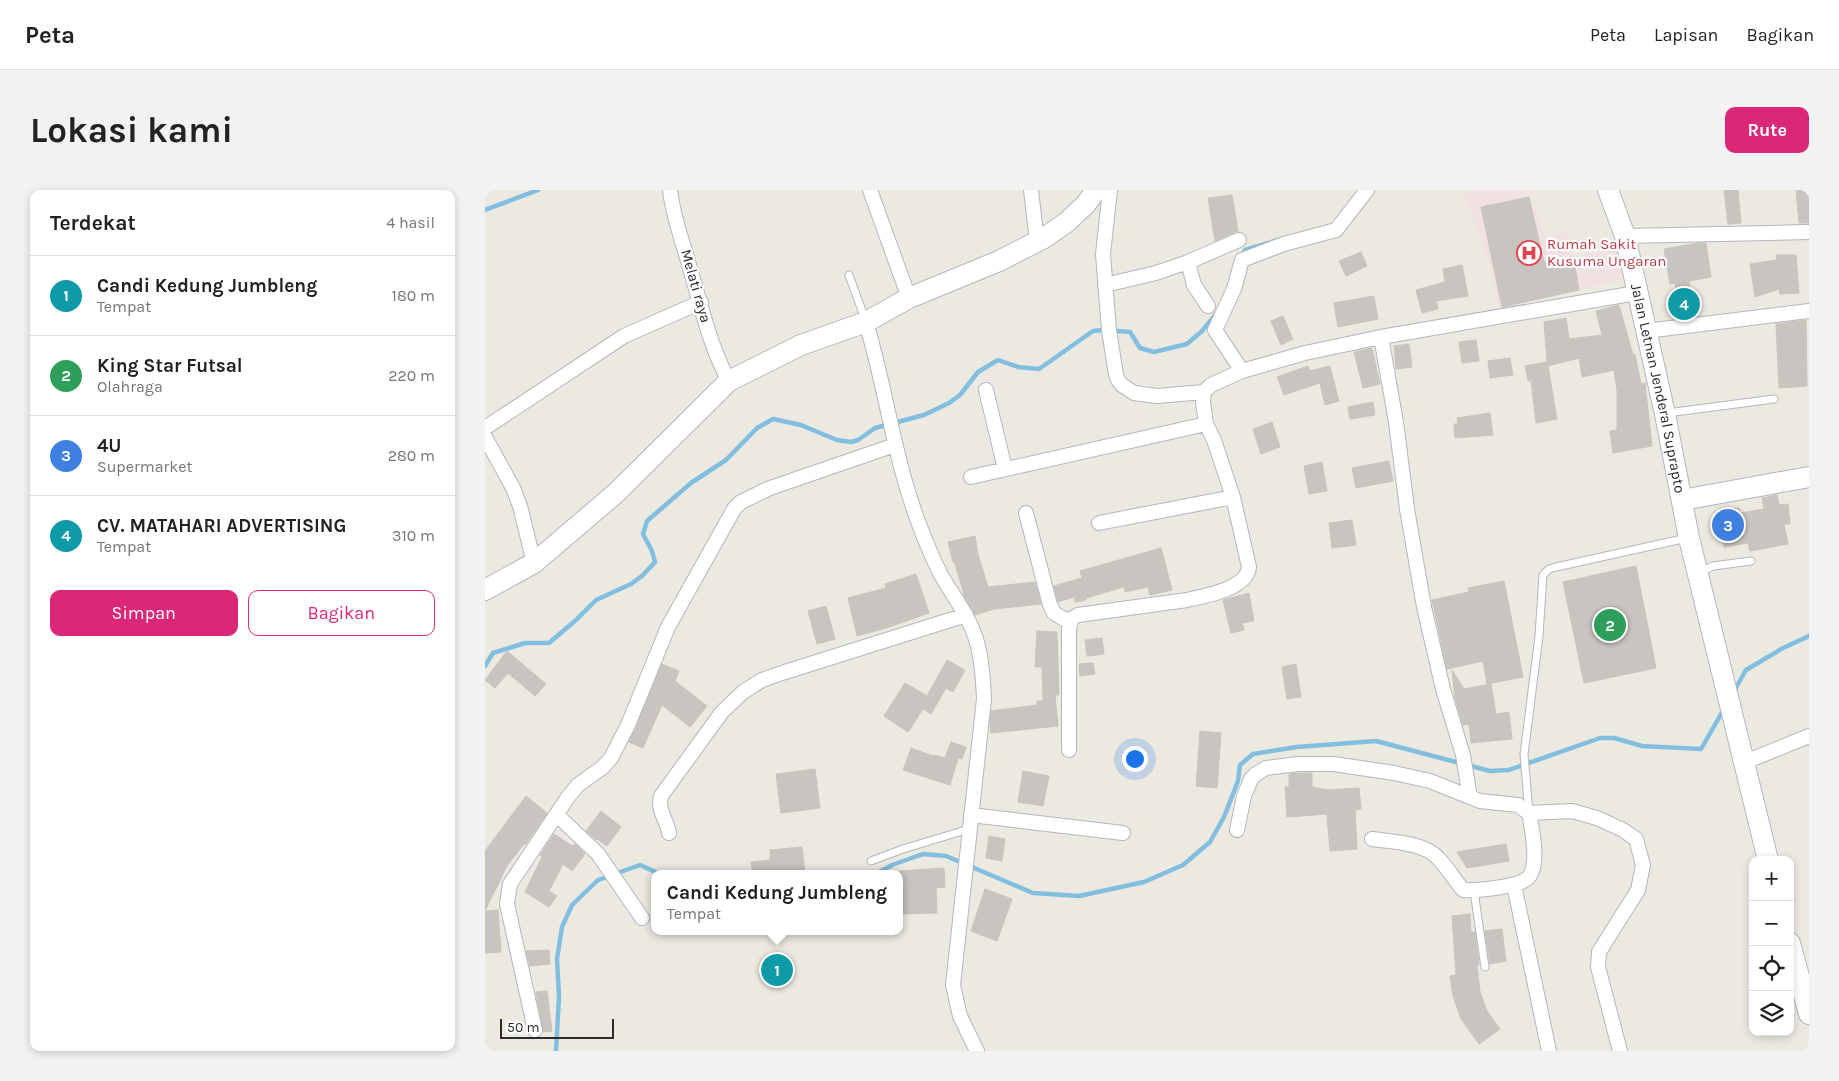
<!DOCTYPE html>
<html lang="id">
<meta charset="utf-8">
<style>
body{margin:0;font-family:Karla,sans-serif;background:#f2f2f2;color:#222}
.controls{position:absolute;right:15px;bottom:15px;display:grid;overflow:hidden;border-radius:10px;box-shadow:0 2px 8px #0003}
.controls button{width:45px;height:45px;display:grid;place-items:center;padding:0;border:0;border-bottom:1px solid #e0e0e0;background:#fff;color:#222;font:25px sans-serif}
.scale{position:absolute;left:15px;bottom:12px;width:114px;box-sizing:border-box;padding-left:5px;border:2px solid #2d2d2d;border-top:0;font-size:14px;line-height:18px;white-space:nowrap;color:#2d2d2d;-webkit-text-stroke:4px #fff;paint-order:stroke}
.you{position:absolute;left:649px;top:568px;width:18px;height:18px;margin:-12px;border:4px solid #fff;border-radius:50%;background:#1a73e8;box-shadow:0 0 0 8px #1a73e833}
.badge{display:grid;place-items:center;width:32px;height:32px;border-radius:50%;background:#db2777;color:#fff;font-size:16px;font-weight:700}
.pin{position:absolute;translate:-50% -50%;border:2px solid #fff;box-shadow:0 1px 5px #0006}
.popup{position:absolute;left:166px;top:680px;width:252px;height:65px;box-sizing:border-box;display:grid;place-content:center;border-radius:10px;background:#fff;filter:drop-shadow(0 1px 4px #0005);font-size:16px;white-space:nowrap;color:#767676}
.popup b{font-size:19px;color:#222}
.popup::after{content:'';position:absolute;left:50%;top:100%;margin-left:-10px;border:10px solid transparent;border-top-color:#fff}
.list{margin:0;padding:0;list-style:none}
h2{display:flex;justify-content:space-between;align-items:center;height:65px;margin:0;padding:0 20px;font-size:21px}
h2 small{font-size:16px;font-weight:400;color:#767676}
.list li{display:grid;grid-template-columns:32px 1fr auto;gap:15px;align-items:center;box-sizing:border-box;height:80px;padding:0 20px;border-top:1px solid #e0e0e0}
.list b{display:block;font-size:19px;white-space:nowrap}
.list p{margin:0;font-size:16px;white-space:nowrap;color:#767676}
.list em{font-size:16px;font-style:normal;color:#767676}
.actions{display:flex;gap:10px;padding:15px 20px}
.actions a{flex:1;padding:11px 0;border:1px solid #db2777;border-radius:10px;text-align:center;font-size:18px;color:#db2777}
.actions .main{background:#db2777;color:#fff}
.icon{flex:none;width:28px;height:28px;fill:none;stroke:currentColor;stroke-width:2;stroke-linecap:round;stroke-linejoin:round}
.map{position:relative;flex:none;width:1324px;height:861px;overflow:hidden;border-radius:10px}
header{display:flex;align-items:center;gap:30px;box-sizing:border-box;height:70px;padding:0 25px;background:#fff;border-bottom:1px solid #e0e0e0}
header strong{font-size:24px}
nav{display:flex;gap:28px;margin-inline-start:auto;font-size:18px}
.intro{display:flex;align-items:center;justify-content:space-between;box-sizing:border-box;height:120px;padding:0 30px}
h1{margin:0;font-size:35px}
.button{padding:12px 22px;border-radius:10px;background:#db2777;color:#fff;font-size:18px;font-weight:700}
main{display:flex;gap:30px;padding:0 30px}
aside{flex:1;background:#fff;border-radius:10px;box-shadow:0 2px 8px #0003}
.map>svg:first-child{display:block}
</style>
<header>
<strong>Peta</strong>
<nav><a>Peta</a><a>Lapisan</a><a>Bagikan</a></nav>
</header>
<div class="intro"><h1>Lokasi kami</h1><a class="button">Rute</a></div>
<main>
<aside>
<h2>Terdekat<small>4 hasil</small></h2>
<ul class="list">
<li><span class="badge" style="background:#0f9aa8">1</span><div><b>Candi Kedung Jumbleng</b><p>Tempat</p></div><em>180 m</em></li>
<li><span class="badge" style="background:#2e9e5b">2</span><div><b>King Star Futsal</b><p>Olahraga</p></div><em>220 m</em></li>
<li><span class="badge" style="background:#3f7fe0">3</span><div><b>4U</b><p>Supermarket</p></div><em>280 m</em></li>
<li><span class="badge" style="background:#0f9aa8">4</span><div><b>CV. MATAHARI ADVERTISING</b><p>Tempat</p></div><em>310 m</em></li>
</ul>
<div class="actions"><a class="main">Simpan</a><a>Bagikan</a></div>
</aside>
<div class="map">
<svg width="1324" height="861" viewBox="0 0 1324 861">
<rect width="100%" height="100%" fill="#ece9e1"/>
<!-- medical -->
<path fill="#f1e1e0" d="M989,0h52l20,47 22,-6 6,26 43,-9 7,31 -125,30 -8,-41 -27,-74z"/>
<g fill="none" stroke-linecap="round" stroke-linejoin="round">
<!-- stream -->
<path stroke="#82bee0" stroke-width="4.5" d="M0,20l53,-20
M757,66l3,-6 36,-11
M0,476l8,-13 32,-10h24l27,-23 20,-20 35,-16 11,-8 13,-14 -3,-11 -9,-17 4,-13 44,-38 35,-23 31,-32 16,-9 28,6 36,15 14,2 7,-2 17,-12 49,-13 25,-12 11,-8 18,-23 20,-12 20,7 21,2 54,-38 10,-1 27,2 10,16 14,4 33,-8 15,-13 15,-18
M1249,501l12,-21 37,-22 26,-12
M391,684l16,-9 31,-11 23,2 87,37 46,3 65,-14 39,-17 27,-23 14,-25 14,-36 2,-16 13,-11 44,-7 79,-6 114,30 19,-1 91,-32h14l28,8 59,3 23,-40
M71,861l3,-54 -2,-38 5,-32 10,-22 26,-25 42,-15 20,9"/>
</g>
<!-- building -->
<path fill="#c8c5c0" stroke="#c8c4bb" d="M1239,0h14l3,33 -13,1z
M1311,0h13v33h-10z
M747,5l6,36 -23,10 -7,-43z
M1044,7l15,65 19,-3 12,8 4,23 -77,17 -21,-100z
M1214,53h7l5,34 -22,4 2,27h-12l-4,-25 -5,1 -6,-35z
M876,62l6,14 -21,10 -7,-15z
M1291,65h20l3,38 -19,1 -1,-5 -24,8 -5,-33 27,-4z
M977,75l6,31 -32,5 2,8 -16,4 -6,-23 29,-8 -2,-13z
M889,106l4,23 -40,8 -4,-24z
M1134,115l14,50 2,-1 6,30 4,-1 7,63 -39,7 -3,-22 7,-1v-40l-3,-20 -32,7 -3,-19 -31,8 9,53 -21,4 -5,-43 -3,1 -3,-15 22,-4 -3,-40 22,-4 3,21 33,-4 -6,-24z
M798,126l10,23 -12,6 -10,-24z
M1321,130l1,66 -28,2 -3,-64z
M991,150l3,21 -17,2 -3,-21z
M924,154l3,23 -16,2 -2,-23z
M887,158l8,36 -17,4 -9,-36z
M1025,168l3,17 -23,3 -2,-17z
M823,176l2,5 20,-5 9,35 -14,4 -5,-22 -36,12 -7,-18z
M888,212l2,13 -25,4 -2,-12z
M1005,223l3,22 -38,3 -1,-14h4l-1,-6z
M787,232l8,25 -19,7 -8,-25z
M904,271l4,20 -37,7 -4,-20z
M837,272l5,29 -18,3 -5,-28z
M1292,305l2,10 9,-1 2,20h-6l4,20 -38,7 -2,-8 -24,4 -6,-35 21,-4 1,5 24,-4 -2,-11z
M867,330l4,25 -24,3 -3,-25z
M490,346l3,19 10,32 47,-5 6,22 -47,5 -19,6 -12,-21h1l-10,-33 -1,1 -5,-20z
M676,358l11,42 -22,5 -2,-8 -23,5 -1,-5 -38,11v2l-11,2 -1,-5 -16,5 -4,-16 28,-8 -2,-7z
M1151,376l20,102 -72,15 -21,-101z
M431,384l13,39 -43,15 -29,8 -9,-38 38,-10 -1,-4z
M1019,391l19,96 -36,7 -4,-23 -36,8 -15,-69 37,-8 -1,-4z
M764,403l5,28 -12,2 2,7 -13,3 -8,-33z
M341,416l9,33 -18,5 -9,-33z
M552,441l20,1 2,63h-4l3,31 -67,7 -1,-9 1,-13 46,-6v-4h6l-1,-34h-7z
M617,448l2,16 -17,2 -2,-16z
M22,461l39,33 -11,12 -27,-23 -13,15 -10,-8z
M462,470l18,10 -12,22 -7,-4 -15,26 -8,-5 -15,23 -24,-16 21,-33 22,13z
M608,473l2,11 -15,2 -1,-12z
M177,474l17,7 -4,10 32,25 -17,21 -28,-22 -19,43 -14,-6z
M811,474l5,33 -14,2 -5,-32z
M967,480l12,19 27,-5 5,30 13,-2 3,27 -41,4 -2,-19 -6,1 -8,-27z
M715,541l21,2 -4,55 -21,-2z
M466,552l15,5 -4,12 -4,-1 -8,27 -47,-15 8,-22 22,8 1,-1 11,3z
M330,579l5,39 -39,5 -5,-39z
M538,581l26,5 -6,30 -25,-4z
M814,583h13v14l16,3 31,-2 2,21 -6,1 2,39 -27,2 -3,-37 -40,3 -2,-30h4v-13z
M41,606l21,17 -22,32 -1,-1 -17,22 -22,45v-60z
M116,621l20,16 -14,19 -10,-7 -1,1 -10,-9z
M69,644l18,12 3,-2 10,10 -13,17 -9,-7 -14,27 8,5 -8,11 -24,-15 17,-35 -2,-2z
M504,646l16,3 -3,22 -16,-3z
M1021,654l3,17 -42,7 -10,-16z
M317,657l3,27h-52l-2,-12 19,-2v-10z
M459,678l1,19 -9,1 1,25 -38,1v-17l3,-1 -2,-25z
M500,699l27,10 -15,42 -26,-10z
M13,720l3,42 -16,1v-42z
M985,724l1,18h4l4,33 -2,1 3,26 7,19 13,18 -21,15 -18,-25 -8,-23 -3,-20 6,-1 -4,-59z
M1017,739l4,32 -16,3 -5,-33z
M64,760l1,14 -20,2 -4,-15z
M62,801l5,40 -9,1 -7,-40z"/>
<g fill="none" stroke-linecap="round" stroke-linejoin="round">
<defs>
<path id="lane" d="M364,85l16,44
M1182,223l107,-14
M1213,383l15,-7 38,-5
M1044,623l-5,-59 15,-118 4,-61 6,-6 7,-2 131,-29
M386,671l32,-12 66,-20
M989,701l11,76"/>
<path id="street" d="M185,0c3,28 14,55 21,82 11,36 19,75 38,109
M385,0l39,108
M546,0l6,52
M625,0l-7,64 6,76 7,45 2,5 4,5 12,8 23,3 47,-4 7,-7 31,-14 63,-18 76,-16 255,-44
M1140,46l184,-4
M703,72l6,23 14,21
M620,95l51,-12 32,-11 51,-22
M381,132c20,67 28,136 53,202 6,16 13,33 21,49 12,22 28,41 36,66 6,19 7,41 8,60l-31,286 7,31 17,35
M1161,141l163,-20
M896,147l15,85 11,87 17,98 19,82 20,66 7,42
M757,181l-27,-41 19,-41 8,-29 42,-16 52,-14 31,-40
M501,200l19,79
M0,238l139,-92 77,-34
M0,247l28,51 7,18 14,57
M486,287l235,-53
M541,323l24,92 4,8 15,9
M614,333l134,-26
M584,560v-120l2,-11 7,-4 109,-15c18,-4 60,-11 62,-33l-16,-70 -19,-57 -8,-16 -3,-22 1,-10
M1260,572l64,-26
M72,625l41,39 44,64
M486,625l152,18
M752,640l7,-34 7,-17 5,-5 10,-6 32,-4h36l60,9 36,8 50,20 38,4 11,8 43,-2 25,7 26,12 13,9 7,26 -5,25 -39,62 -1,15 22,84
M184,643c-2,-13 -12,-23 -8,-37l61,-84 21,-20 19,-12 23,-8 181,-57
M887,649c21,3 52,3 67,20 9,10 16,21 24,31 14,1 26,-1 39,-3 9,-2 19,-3 26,-9 12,-12 4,-49 1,-65
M1029,695l35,166
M50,840l-28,-126 3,-20 58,-87 10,-12 25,-18 8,-9 17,-33 40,-98 66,-118 7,-7 29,-14 125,-43"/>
<g id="secondary">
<path id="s1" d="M1123,0l17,46 40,178 24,124 79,322"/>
<path d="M1197,310l127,-23"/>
<path d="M0,400l49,-27 82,-70 113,-112 72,-36 65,-23 43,-24 90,-37 45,-23 23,-16 19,-18 10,-14"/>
<path d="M1305,753l19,71"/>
</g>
</defs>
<!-- lane casing -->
<use href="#lane" stroke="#b4b6bf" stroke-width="9"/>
<!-- street casing -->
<use href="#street" stroke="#b4b6bf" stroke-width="16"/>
<!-- secondary casing -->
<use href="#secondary" stroke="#b4b6bf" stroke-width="22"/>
<!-- lane -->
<use href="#lane" stroke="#fff" stroke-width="7"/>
<!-- street -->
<use href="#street" stroke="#fff" stroke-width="14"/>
<!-- secondary -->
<use href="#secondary" stroke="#fff" stroke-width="20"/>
</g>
<!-- icons -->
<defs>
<symbol id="hospital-ring" viewBox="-11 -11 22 22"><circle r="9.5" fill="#fff" stroke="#e0444e" stroke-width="1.5"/><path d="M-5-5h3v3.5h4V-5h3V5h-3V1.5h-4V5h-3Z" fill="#e0444e"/></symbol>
</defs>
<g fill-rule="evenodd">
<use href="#hospital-ring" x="1030" y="49" width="28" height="28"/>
</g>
<g text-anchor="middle" stroke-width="4.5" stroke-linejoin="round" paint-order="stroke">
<!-- health labels -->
<g font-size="15" fill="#be3a42" stroke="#fff" text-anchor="start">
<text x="1062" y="59">Rumah Sakit<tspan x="1062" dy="17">Kusuma Ungaran</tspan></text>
</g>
<!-- street labels -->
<g font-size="15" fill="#2d2d2d" stroke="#fff">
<text transform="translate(211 96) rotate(74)" y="5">Melati raya</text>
<text dy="5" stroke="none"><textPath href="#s1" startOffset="205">Jalan Letnan Jenderal Suprapto</textPath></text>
</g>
</g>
</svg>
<div class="controls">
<button>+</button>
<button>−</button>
<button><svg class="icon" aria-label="locate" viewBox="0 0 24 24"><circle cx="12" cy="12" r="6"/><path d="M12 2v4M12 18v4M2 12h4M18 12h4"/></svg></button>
<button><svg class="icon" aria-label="layers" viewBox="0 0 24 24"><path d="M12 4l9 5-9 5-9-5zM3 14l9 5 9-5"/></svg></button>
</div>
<div class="scale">50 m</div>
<div class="you"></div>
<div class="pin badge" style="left:292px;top:780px;background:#0f9aa8">1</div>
<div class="popup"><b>Candi Kedung Jumbleng</b>Tempat</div>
<div class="pin badge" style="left:1125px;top:435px;background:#2e9e5b">2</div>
<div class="pin badge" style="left:1243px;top:335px;background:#3f7fe0">3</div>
<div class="pin badge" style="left:1199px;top:114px;background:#0f9aa8">4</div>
</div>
</main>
